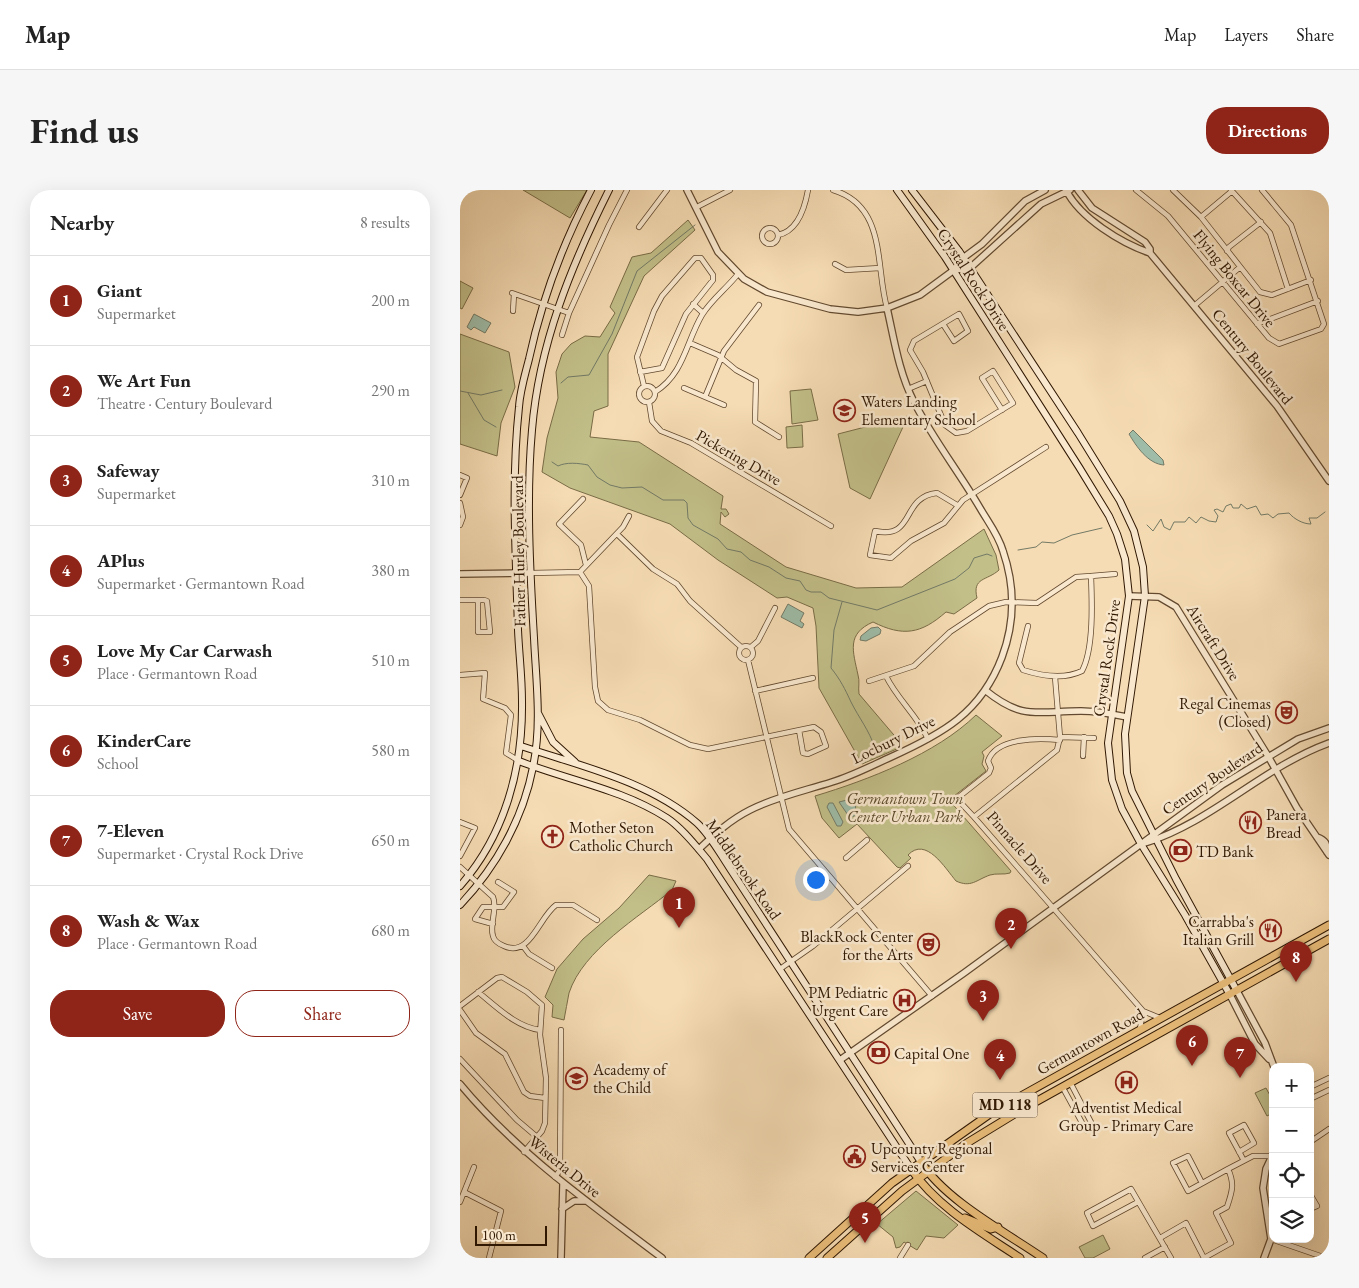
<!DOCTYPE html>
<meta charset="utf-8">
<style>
body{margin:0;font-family:"EB Garamond",serif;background:#f6f6f6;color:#222}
.controls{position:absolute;right:15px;bottom:15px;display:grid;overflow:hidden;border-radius:10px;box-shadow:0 5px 20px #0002}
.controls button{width:45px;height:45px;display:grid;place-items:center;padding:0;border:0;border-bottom:1px solid #e0e0e0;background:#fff;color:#222;font:25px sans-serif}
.scale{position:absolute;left:15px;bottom:12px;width:72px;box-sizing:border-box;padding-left:5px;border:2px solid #301803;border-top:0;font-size:14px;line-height:18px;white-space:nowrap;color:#301803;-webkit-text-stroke:4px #f9e8ce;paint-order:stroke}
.you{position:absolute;left:355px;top:689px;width:18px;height:18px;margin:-12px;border:4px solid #fff;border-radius:50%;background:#1a73e8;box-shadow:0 0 0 8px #1a73e833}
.badge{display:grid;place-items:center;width:32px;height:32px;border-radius:50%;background:#8f2418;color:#fff;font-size:16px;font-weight:700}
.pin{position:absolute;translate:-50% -41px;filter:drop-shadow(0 1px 2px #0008)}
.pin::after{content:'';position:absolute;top:26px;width:18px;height:15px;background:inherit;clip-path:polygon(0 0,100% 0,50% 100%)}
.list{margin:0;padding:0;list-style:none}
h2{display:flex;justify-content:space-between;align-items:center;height:65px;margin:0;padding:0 20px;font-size:21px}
h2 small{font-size:16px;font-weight:400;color:#767676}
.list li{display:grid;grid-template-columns:32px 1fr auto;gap:15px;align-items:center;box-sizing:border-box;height:90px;padding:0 20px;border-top:1px solid #e0e0e0}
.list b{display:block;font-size:19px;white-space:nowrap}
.list p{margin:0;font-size:16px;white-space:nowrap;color:#767676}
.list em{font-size:16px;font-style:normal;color:#767676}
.actions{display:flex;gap:10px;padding:15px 20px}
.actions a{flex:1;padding:11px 0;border:1px solid #8f2418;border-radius:20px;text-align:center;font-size:18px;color:#8f2418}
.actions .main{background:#8f2418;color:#fff}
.icon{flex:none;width:28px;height:28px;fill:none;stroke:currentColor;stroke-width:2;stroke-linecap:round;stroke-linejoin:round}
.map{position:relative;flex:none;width:869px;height:1068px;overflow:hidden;border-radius:20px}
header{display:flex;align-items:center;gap:30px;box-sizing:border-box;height:70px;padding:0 25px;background:#fff;border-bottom:1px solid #e0e0e0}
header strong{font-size:24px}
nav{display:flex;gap:28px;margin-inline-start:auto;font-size:18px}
.intro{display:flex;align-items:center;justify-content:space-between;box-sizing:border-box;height:120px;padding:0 30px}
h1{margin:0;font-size:35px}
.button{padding:12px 22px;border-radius:20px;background:#8f2418;color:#fff;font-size:18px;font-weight:700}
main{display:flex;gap:30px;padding:0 30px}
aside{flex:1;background:#fff;border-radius:20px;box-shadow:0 5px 20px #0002}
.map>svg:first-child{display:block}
</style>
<header>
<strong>Map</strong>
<nav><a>Map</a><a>Layers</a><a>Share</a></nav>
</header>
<div class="intro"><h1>Find us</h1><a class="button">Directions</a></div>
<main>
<aside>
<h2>Nearby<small>8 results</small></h2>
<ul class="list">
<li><span class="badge">1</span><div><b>Giant</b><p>Supermarket</p></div><em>200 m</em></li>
<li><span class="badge">2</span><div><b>We Art Fun</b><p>Theatre · Century Boulevard</p></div><em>290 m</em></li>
<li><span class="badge">3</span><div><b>Safeway</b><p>Supermarket</p></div><em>310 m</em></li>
<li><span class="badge">4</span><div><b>APlus</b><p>Supermarket · Germantown Road</p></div><em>380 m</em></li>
<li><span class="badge">5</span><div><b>Love My Car Carwash</b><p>Place · Germantown Road</p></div><em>510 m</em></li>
<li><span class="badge">6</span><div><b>KinderCare</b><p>School</p></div><em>580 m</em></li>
<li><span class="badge">7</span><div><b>7-Eleven</b><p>Supermarket · Crystal Rock Drive</p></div><em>650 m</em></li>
<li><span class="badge">8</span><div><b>Wash &amp; Wax</b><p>Place · Germantown Road</p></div><em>680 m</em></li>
</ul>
<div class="actions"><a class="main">Save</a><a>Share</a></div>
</aside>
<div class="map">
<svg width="869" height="1068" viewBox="0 0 869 1068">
<rect width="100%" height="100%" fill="#f6dcb4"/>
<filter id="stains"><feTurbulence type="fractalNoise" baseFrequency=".004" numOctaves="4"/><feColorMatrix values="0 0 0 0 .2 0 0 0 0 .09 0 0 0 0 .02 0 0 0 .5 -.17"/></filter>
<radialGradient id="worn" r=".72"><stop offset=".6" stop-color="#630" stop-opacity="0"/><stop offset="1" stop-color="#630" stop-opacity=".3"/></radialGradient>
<!-- green -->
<path fill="#c2bf89" stroke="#796c46" d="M63,0h64l-17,28z
M228,30l7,10 -51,46 -36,78v52l-14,5 -4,26 49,5 84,54 -2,13h5l3,5 -4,3 -4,-5 -1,12 66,43 70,21 46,-1 82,-58 12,26 3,15c-12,11 -27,7 -22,28l-23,16 -8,-2c-25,22 -43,25 -73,10 -27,12 -20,29 -15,53 2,6 0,12 1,19l40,47v7l-37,16 -43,-76 -3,-62 -3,-18 -26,-11 -10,1 -59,-38 -48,-36 -100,-36 -28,-16 5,-34 11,-40 -2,-26 6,-18 9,-10 14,-8 15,1 15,-24 -5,-6 22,-50 19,-4z
M0,91l13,7 -11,21 -2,-1z
M0,144l49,18 6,35 -14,36 -4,33 -37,-12z
M351,199l7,31 -26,4 -2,-33z
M448,226l-38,83 -20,-11 -12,-54z
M342,235l1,22 -16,1 -1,-21z
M516,525l26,21 -20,16 2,4 -2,8 4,7 -37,29 62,71 -1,2c-6,2 -14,0 -20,2 -14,5 -19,13 -34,6 -11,-13 -30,-45 -48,-26l3,3 -11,10 -3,-1 -40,-43 -18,14 -17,-20 -7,-22c53,-16 121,-42 161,-81z
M189,685l27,6 -4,9c-33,27 -89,60 -103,103 -2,9 -3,18 -5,27l-12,-3 1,-12 -8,-8 12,-28 26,-30 36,-31z
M806,898l7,13v12l-6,3 -12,-23z
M456,1001l42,34 -14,13 -18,-2 -9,14 -13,-8 -4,5 -4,1 -3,-11 -16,-13z
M643,1045l7,14 -17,9h-8l-6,-11z"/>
<!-- water -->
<path fill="#9ebca8" stroke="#727a66" d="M14,124l17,9 -6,10 -11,-6 -3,3 -4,-3z
M673,240l30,30 1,5c-16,-1 -28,-19 -35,-31z
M328,414l16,9 -4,8 4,3 -2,4 -21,-11z
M418,437l3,3 -1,4 -14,7 -6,-1 1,-4 10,-8z
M395,608l1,17 -6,3 -11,-16z
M369,613h4l10,19 -2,4h-4l-10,-19z"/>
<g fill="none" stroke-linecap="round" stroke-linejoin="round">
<!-- stream -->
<path stroke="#727a66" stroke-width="1" d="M101,193l7,-6 21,-2 23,-41 25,-63 58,-46
M0,201l21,4 21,-5
M8,203l16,27 12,7
M92,272l6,4c8,-4 20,-3 30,-1l9,12 13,8 12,3 20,-1 21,13h21l3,3 1,15 5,7 25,14 9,10 14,3 9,8 19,7 17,11 14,3 6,9 5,2h10l8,6 48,12 78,-31 14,-11 5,-10 13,-4 5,2
M687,335l6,6 8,-12 3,8 6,3 4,-8h11l4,-5 7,6 5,-6 8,4 7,1 2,-6 -4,-6 3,-1 6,3 3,-6 5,-2 2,4h6l2,-4 6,5 9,-3 5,9 7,-1 5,4 5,-4 11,-1c5,6 14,11 22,11l-2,-6h8l8,-6
M558,360l18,-3 6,-5 12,1 18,-8 30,-7
M382,412l-8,28 -3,38c9,11 14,21 20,34 8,16 18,28 24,46"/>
<defs>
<path id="minor" d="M373,0c54,16 42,76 54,118
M676,0l32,26 101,122 10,6 42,-15 3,-5 -33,-99 -29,-35
M713,0l28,27 59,75 12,3 39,-15
M771,0l39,43 18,56
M237,17l33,-17
M741,27l31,-26
M179,37l28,-37
M302 46a8 8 0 1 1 16 0a8 8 0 1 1-16 0Z
M318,45c20,-4 27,-28 30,-45
M767,61l2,-4 32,-25
M375,74l11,6 34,-2
M52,103l57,20 40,-88 18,-35
M233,114l10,9
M734,116l45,-38
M53,121l1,-17
M483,134l11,17 14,-10 -9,-17 -45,27 -4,9 13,22 22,53 11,8 11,-2 46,-28 -20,-32 -11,7 20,32
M797,134l61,-23
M102,145l7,-22
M230,153l28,12 18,15 20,11 -1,41 24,15
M180,182l22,-4 24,-54 27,-34v-5l-12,-17h-6l-33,38 -8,15 -17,46 7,29
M179 204a8 8 0 1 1 16 0a8 8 0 1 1-16 0Z
M224,198l40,17
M448,199l19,-8
M195,202c29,-18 31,-50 47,-77 9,-15 25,-27 36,-41
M245,207l19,-46 35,-46
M189,212l3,19 9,10 30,12 140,83
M0,285l7,3 -7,17
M123,309l-24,25 22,21 5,20
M0,313l3,14 -3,8
M497,315l-20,-12c-37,4 -21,47 -62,38l-5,24 21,3 20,-17 33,-18 19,-23 83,-53
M157,344l36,35 24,15 13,17 51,46
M120,382l9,14 6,101 3,14 10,9 32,10 50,25 18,4 106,-22 7,5 5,14 -18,8 -5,-1 -4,-23
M71,383l49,-1 43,-45 6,-11
M631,386l24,-2
M0,410h24l3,1 3,31h-12v-32
M279 463a7 7 0 1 1 14 0a7 7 0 1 1-14 0Z
M291,457l7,-6 17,-33
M288,470l41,169 143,167
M0,485l25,-2 -2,26 22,9 6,7 -5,38 13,8
M426,486c11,23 31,39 42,63
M595,487l5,60 -3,13 -83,67 169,194 17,7
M409,491l45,-15 36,-34 39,-26 17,-4 31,1 39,-26 15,-1c1,25 3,73 -9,95 -19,9 -40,5 -59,-1l-4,-7 9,-37
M295,501l58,-13
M600,547l34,1
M623,566l1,-19
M514,627l-14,-15v-6l29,-23 2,-5 -3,-7c8,-24 51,-23 72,-21
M0,632l15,6 -15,28
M386,668l21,-18
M0,677l33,30c5,12 -4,27 0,39 1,5 6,8 11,10 26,12 35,-29 52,-41h17l24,15
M33,734l-18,-5 8,-12h20l11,-15 -16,-10
M63,756l6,8 23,14
M320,779l33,-23 95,-80
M18,802c19,15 38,35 62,38
M0,816l37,-28 5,-1 25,15 15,13 -2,30 6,43 -1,45 -3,8 -18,21
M0,820l16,23 29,21 19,38 6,4 15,2
M680,839l3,-18
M0,869l57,61 20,17
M611,894l22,42
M850,897l19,-9
M603,898l23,42
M850,909l19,-9
M850,952l19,-13
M779,962l15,-9 -10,-18 -15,8 14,26
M95,987l5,-7 1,-140
M742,993l-14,-27 -15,7 15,28 40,-22
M4,1002l37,19 -12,47
M850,1004l7,12 -7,3
M0,1012l14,-35
M678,1012l-45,24 -6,-13 44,-24 40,69
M700,1048l26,-15 18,35
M811,1049l55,19
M440,1068l8,-13
M685,1068l20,-11
M744,1068l27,-15 -15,-30 11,-6c5,-15 8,-23 1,-38l25,-13h20"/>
<path id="tertiary" d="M227,0l31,62 26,27 23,13 63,17 28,3 29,-4 33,-13 34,-25 9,-12 19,-14 43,-43 20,-11
M606,0c14,28 55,53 84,63
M618,0l14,18 53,34 5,7v4l127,153 52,75
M494,80l16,-2 71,-64 29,-14
M0,384l71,-1
M669,406l30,1 17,10 92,149 29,52 32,47
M525,500c38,31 52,21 96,21 15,0 31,3 46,6
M857,647c9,3 10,7 10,15
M685,653c67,-21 118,-76 184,-100
M239,659c16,-15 31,-29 51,-39 25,-13 54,-19 82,-28 20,-6 39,-16 59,-25 51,-23 90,-44 111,-100 13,-35 13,-71 1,-106 -5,-17 -15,-29 -23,-43 -21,-36 -47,-69 -66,-106 -15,-29 -20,-63 -27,-94
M777,801l28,52 9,24
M770,805l25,49 14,15
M380,870l124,-87 258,-188 76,-46 31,-11
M0,894c58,70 131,120 202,174
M102,1019l12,-8h11
M101,1068l2,-74
M804,1068l7,-19 -8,-51 3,-19 7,-15"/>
<path id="secondary" d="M437,0l48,67 134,210 30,49 8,18 8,25 4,37 -21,147 4,37 10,29 19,35 44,71 45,80
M452,0l47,61 119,182 42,68 14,30 9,36 2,29 -20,138 2,39 5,18 44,88 61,112
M78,523l15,29 22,20
M61,556c59,20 128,35 176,77 13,12 22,29 32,44l192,295
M59,571c48,19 103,28 148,57 15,10 28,27 40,41l204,310
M0,696c45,-51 63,-118 62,-185 0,-24 -3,-48 -4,-71 -2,-74 -7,-149 1,-223 1,-16 6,-32 10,-48 13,-60 33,-114 62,-169
M0,715c36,-38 63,-86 73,-138 9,-42 3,-87 1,-129 -4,-67 -8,-141 -2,-208 7,-86 39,-164 77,-240"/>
<path id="primary" d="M461,972c24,38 84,70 122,96
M451,979c27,39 70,63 109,89
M505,1028l26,11 7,-2
M349,1068l83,-75 102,-72 335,-186
M367,1068l75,-67 65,-48 54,-33 308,-171"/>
</defs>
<!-- minor casing -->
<use href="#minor" stroke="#62492f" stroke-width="6"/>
<!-- tertiary casing -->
<use href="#tertiary" stroke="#62492f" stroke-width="8"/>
<!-- secondary casing -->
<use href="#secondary" stroke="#301803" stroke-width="8"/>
<!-- primary casing -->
<use href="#primary" stroke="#301803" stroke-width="9"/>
<!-- minor -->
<use href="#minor" stroke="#f9e8ce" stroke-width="4.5"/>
<!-- tertiary -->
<use href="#tertiary" stroke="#f9e8ce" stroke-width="5.5"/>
<!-- secondary -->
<use href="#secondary" stroke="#f9e8ce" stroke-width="6"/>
<!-- primary -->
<use href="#primary" stroke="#ebbe7a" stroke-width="7"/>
</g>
<!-- icons -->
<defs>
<symbol id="school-ring" viewBox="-11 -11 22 22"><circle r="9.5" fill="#f9e8ce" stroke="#8f2418" stroke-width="1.5"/><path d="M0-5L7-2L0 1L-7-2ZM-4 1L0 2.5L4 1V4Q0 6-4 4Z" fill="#8f2418"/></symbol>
<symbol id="theatre-ring" viewBox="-11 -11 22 22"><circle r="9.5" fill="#f9e8ce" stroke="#8f2418" stroke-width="1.5"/><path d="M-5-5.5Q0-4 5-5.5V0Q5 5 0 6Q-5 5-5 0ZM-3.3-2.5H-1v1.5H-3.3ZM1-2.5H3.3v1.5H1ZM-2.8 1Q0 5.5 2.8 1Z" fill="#8f2418"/></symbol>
<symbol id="restaurant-ring" viewBox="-11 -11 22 22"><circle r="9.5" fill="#f9e8ce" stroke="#8f2418" stroke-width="1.5"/><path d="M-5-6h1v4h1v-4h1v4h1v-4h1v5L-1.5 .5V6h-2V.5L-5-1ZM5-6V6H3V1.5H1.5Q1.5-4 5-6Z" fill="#8f2418"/></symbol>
<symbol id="church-ring" viewBox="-11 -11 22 22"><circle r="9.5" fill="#f9e8ce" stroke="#8f2418" stroke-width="1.5"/><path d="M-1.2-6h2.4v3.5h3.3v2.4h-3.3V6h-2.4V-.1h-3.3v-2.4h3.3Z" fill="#8f2418"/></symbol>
<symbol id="bank-ring" viewBox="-11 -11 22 22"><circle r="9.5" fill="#f9e8ce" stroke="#8f2418" stroke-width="1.5"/><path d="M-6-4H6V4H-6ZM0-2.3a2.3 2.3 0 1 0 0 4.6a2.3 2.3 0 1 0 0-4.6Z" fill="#8f2418"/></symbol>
<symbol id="hospital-ring" viewBox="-11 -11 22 22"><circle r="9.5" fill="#f9e8ce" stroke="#8f2418" stroke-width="1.5"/><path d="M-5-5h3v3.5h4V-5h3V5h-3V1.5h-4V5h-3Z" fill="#8f2418"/></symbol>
<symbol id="civic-ring" viewBox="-11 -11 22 22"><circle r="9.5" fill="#f9e8ce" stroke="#8f2418" stroke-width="1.5"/><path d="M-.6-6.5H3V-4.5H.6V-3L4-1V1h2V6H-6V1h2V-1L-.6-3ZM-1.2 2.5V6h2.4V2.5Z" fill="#8f2418"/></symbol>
</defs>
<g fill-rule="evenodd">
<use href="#school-ring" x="372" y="208" width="25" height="25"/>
<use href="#theatre-ring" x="814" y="510" width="25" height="25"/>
<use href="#restaurant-ring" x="778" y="620" width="25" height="25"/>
<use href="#church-ring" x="80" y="634" width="25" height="25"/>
<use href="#bank-ring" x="708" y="648" width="25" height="25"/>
<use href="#restaurant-ring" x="798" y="728" width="25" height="25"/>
<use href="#theatre-ring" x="456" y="742" width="25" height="25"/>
<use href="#hospital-ring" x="432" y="798" width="25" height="25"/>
<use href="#bank-ring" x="406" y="850" width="25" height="25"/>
<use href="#school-ring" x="104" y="876" width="25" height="25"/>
<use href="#hospital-ring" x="654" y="880" width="25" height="25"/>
<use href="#civic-ring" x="382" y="954" width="25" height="25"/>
</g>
<g text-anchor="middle" stroke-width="5" stroke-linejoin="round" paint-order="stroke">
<!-- shield labels -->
<rect fill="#f9e8ce" stroke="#6c5640" stroke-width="1" x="512.5" y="902.5" width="65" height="25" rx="4"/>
<g font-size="15" font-weight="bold" fill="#301803">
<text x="545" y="920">MD 118</text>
</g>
<!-- street labels -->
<g font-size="16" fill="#301803" stroke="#f9e8ce">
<text transform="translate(775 88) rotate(51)" y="6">Flying Boxcar Drive</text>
<text transform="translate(514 89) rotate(57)" y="6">Crystal Rock Drive</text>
<text transform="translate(793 166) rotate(51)" y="6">Century Boulevard</text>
<text transform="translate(279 267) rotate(30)" y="6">Pickering Drive</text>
<text transform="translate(58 361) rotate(-91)" y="6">Father Hurley Boulevard</text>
<text transform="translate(754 452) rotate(58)" y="6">Aircraft Drive</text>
<text transform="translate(646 468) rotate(-82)" y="6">Crystal Rock Drive</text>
<text transform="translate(433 549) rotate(-26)" y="6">Locbury Drive</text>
<text transform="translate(752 588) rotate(-34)" y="6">Century Boulevard</text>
<text transform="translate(560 657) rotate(49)" y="6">Pinnacle Drive</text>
<text transform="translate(284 679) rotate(55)" y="6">Middlebrook Road</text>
<text transform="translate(630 851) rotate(-29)" y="6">Germantown Road</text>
<text transform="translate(105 976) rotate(39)" y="6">Wisteria Drive</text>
</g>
<!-- poi labels -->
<g font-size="16" fill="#301803" stroke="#f9e8ce" text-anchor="start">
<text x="401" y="217">Waters Landing<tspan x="401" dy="18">Elementary School</tspan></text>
<text x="811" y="519" text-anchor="end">Regal Cinemas<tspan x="811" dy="18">(Closed)</tspan></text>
<text x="806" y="630">Panera<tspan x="806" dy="18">Bread</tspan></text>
<text x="109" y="643">Mother Seton<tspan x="109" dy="18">Catholic Church</tspan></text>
<text x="736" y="667">TD Bank</text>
<text x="794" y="737" text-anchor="end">Carrabba's<tspan x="794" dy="18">Italian Grill</tspan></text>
<text x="453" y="752" text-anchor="end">BlackRock Center<tspan x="453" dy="18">for the Arts</tspan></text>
<text x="428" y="808" text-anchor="end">PM Pediatric<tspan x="428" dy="18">Urgent Care</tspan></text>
<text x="434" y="869">Capital One</text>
<text x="133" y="885">Academy of<tspan x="133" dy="18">the Child</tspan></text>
<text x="666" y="923" text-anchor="middle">Adventist Medical<tspan x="666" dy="18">Group - Primary Care</tspan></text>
<text x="411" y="964">Upcounty Regional<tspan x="411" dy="18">Services Center</tspan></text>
</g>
<!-- park labels -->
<g font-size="16" font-style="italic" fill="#5c4a2b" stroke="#f9e8ce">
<text x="445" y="614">Germantown Town<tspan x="445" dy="18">Center Urban Park</tspan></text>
</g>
</g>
<rect width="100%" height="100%" filter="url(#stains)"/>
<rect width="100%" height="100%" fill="url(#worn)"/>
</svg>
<div class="controls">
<button>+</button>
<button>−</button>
<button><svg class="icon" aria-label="locate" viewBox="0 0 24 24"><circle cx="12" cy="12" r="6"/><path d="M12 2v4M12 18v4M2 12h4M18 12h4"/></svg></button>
<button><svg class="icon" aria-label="layers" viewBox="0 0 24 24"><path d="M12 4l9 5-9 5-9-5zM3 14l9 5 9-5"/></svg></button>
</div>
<div class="scale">100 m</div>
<div class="you"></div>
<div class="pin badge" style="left:219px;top:738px">1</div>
<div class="pin badge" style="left:551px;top:759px">2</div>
<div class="pin badge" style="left:523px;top:831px">3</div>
<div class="pin badge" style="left:540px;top:890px">4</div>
<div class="pin badge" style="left:405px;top:1053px">5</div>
<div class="pin badge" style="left:732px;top:876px">6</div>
<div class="pin badge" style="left:780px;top:888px">7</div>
<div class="pin badge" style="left:836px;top:792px">8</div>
</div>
</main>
